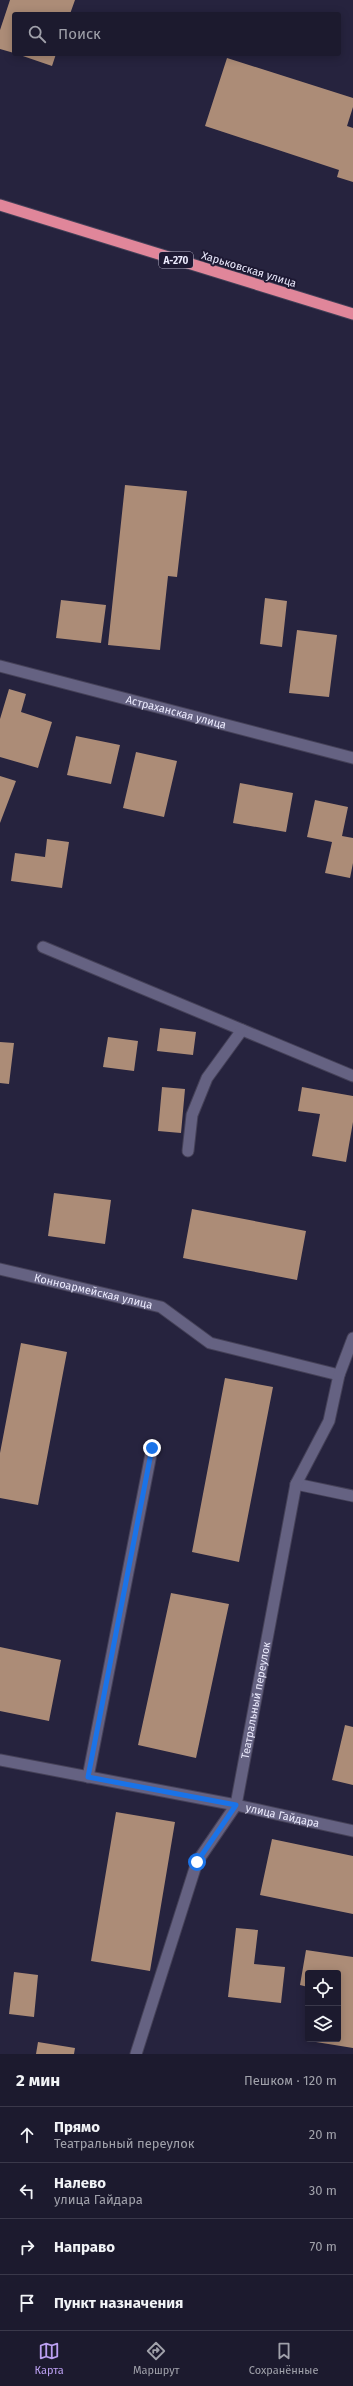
<!DOCTYPE html>
<html lang="ru">
<meta charset="utf-8">
<style>
body{margin:0;font-family:"Fira Sans",sans-serif;background:#29273a;color:#f1f3f6}
.controls{position:absolute;right:12px;bottom:12px;display:grid;overflow:hidden;border-radius:4px;box-shadow:0 2px 10px #0003}
.controls button{width:36px;height:36px;display:grid;place-items:center;padding:0;border:0;border-bottom:1px solid #3a384a;background:#1c1a2e;color:#f1f3f6;font:20px sans-serif}
.stop{position:absolute;width:12px;height:12px;margin:-9px;border:3px solid #1a73e8;border-radius:50%;background:#fff}
.stop.end{background:#1a73e8;border-color:#fff;box-shadow:0 1px 4px #0008}
.list{margin:0;padding:0;list-style:none}
h2{display:flex;justify-content:space-between;align-items:center;height:52px;margin:0;padding:0 16px;font-size:17px}
h2 small{font-size:13px;font-weight:400;color:#a0a1aa}
.list li{display:grid;grid-template-columns:26px 1fr auto;gap:12px;align-items:center;box-sizing:border-box;height:56px;padding:0 16px;border-top:1px solid #3a384a}
.list b{display:block;font-size:15px;white-space:nowrap}
.list p{margin:0;font-size:13px;white-space:nowrap;color:#a0a1aa}
.list em{font-size:13px;font-style:normal;color:#a0a1aa}
.icon{flex:none;width:22px;height:22px;fill:none;stroke:currentColor;stroke-width:2;stroke-linecap:round;stroke-linejoin:round}
.map{position:relative;flex:none;width:353px;height:2054px;overflow:hidden}
.search{position:absolute;background:#1c1a2e;box-shadow:0 2px 10px #0003;left:12px;right:12px;top:12px;height:44px;display:flex;align-items:center;gap:10px;box-sizing:border-box;padding:0 14px;border-radius:4px;color:#a0a1aa;font-size:15px}
.sheet{height:276px;background:#1c1a2e}
nav{display:flex;justify-content:space-around;align-items:center;box-sizing:border-box;height:56px;border-top:1px solid #3a384a;background:#1c1a2e;font-size:11px;color:#a0a1aa}
nav a{display:grid;justify-items:center;gap:2px}
nav .on{color:#bca0f2}
.map>svg:first-child{display:block}
</style>
<div class="map">
<svg width="353" height="2054" viewBox="0 0 353 2054">
<rect width="100%" height="100%" fill="#26233e"/>
<!-- building -->
<path fill="#ac8c77" d="M10,0h65l-5,14h-56v39l-14,-4v-19z
M17,54h39l-4,12z
M227,58l126,40v9l-6,19 6,2v54l-16,-5 2,-7 -134,-44z
M125,485l62,6 -10,86 -9,-1 -8,74 -52,-5z
M265,598l22,3 -5,46 -22,-3z
M61,600l45,5 -5,38 -45,-5z
M297,630l40,5 -8,62 -40,-4z
M9,689l17,5 -5,18 31,10 -14,46 -38,-11v-38z
M76,736l44,9 -9,39 -44,-9z
M136,752l41,9 -13,56 -41,-9z
M0,776l16,5 -16,42z
M240,783l53,10 -7,39 -53,-9z
M315,800l33,7 -6,29 11,2v25l-3,15 -25,-5 7,-31 -25,-5z
M47,839l22,3 -7,46 -51,-7 4,-28 30,4z
M160,1028l36,4 -3,23 -36,-4z
M108,1037l30,4 -4,30 -31,-4z
M0,1042l14,1 -5,41 -9,-1z
M162,1087l23,2 -4,44 -23,-2z
M302,1087l51,9v26l-7,40 -34,-6 8,-42 -22,-3z
M54,1193l57,7 -6,44 -57,-8z
M192,1209l114,22 -9,49 -114,-22z
M21,1343l46,9 -29,153 -38,-7v-45z
M225,1378l48,9 -34,175 -47,-10z
M171,1593l58,11 -33,154 -58,-13z
M0,1647l61,13 -12,61 -49,-10z
M345,1725l8,2v58l-21,-5z
M116,1812l59,10 -25,149 -59,-10z
M272,1839l81,17v58l-93,-19z
M236,1928l22,2 -4,34 31,3 -4,36 -53,-6z
M306,1950l47,7v91l-37,-6 1,-3h21v-66h-30v14l-8,-2z
M14,1972l24,3 -4,42 -25,-3z
M38,2042l37,6 -1,6h-38z"/>
<g fill="none" stroke-linecap="round" stroke-linejoin="round">
<defs>
<g id="service">
<path d="M43,947l310,129"/>
<path d="M188,1151l4,-36 15,-37 35,-48"/>
<path id="s1" d="M0,1269l161,38 49,36 129,32"/>
<path d="M88,1777l64,-328"/>
</g>
<g id="minor">
<path id="s2" d="M0,666l353,92"/>
<path d="M296,1484l57,12"/>
<path id="s3" d="M0,1760l236,45 117,26"/>
<path id="s4" d="M136,2054l61,-192 39,-57 60,-321 33,-63 10,-46 14,-37"/>
</g>
<path id="trunk" d="M0,205l353,109"/>
</defs>
<!-- service casing -->
<use href="#service" stroke="#454158" stroke-width="13"/>
<!-- minor casing -->
<use href="#minor" stroke="#454158" stroke-width="13"/>
<!-- trunk casing -->
<use href="#trunk" stroke="#454158" stroke-width="13"/>
<!-- service -->
<use href="#service" stroke="#656282" stroke-width="11"/>
<!-- minor -->
<use href="#minor" stroke="#656282" stroke-width="11"/>
<!-- trunk -->
<use href="#trunk" stroke="#e0869a" stroke-width="11"/>
</g>
<g fill="none" stroke-linecap="round" stroke-linejoin="round">
<!-- route -->
<path stroke="#1a73e8" stroke-width="5" d="M152,1448l-64,329 148,28 -39,57"/>
</g>
<g text-anchor="middle" stroke-width="4" stroke-linejoin="round" paint-order="stroke">
<!-- shield labels -->
<rect fill="#1d1933" stroke="#adabc0" stroke-width="1" x="159" y="252" width="34" height="16" rx="3"/>
<g font-size="10" font-weight="bold" fill="#ebeafd">
<text x="176" y="264">А-270</text>
</g>
<!-- street labels -->
<g font-size="11" fill="#ebeafd" stroke="#1d1933">
<text transform="translate(249 269) rotate(17)" y="4">Харьковская улица</text>
<text dy="4" stroke="none"><textPath href="#s2" startOffset="182">Астраханская улица</textPath></text>
<text dy="4" stroke="none"><textPath href="#s1" startOffset="96">Конноармейская улица</textPath></text>
<text dy="4" stroke="none"><textPath href="#s4" startOffset="377">Театральный переулок</textPath></text>
<text dy="4" stroke="none"><textPath href="#s3" startOffset="288">улица Гайдара</textPath></text>
</g>
</g>
</svg>
<div class="controls">
<button><svg class="icon" aria-label="locate" viewBox="0 0 24 24"><circle cx="12" cy="12" r="6"/><path d="M12 2v4M12 18v4M2 12h4M18 12h4"/></svg></button>
<button><svg class="icon" aria-label="layers" viewBox="0 0 24 24"><path d="M12 4l9 5-9 5-9-5zM3 14l9 5 9-5"/></svg></button>
</div>
<div class="stop" style="left:197px;top:1862px"></div>
<div class="stop end" style="left:152px;top:1448px"></div>
<div class="search"><svg class="icon" aria-label="search" viewBox="0 0 24 24"><circle cx="10" cy="10" r="6"/><path d="M15 15l6 6"/></svg>Поиск</div>
</div>
<section class="sheet">
<h2>2 мин<small>Пешком · 120 m</small></h2>
<ul class="list">
<li><svg class="icon" aria-label="ahead" viewBox="0 0 24 24"><path d="M12 20V5M6 11l6-6 6 6"/></svg><div><b>Прямо</b><p>Театральный переулок</p></div><em>20 m</em></li>
<li><svg class="icon" aria-label="left" viewBox="0 0 24 24"><path d="M17 20v-9H6M10 6l-5 5 5 5"/></svg><div><b>Налево</b><p>улица Гайдара</p></div><em>30 m</em></li>
<li><svg class="icon" aria-label="right" viewBox="0 0 24 24"><path d="M7 20v-9h11M14 6l5 5-5 5"/></svg><div><b>Направо</b></div><em>70 m</em></li>
<li><svg class="icon" aria-label="arrive" viewBox="0 0 24 24"><path d="M6 21V4h12l-3 4 3 4H6"/></svg><div><b>Пункт назначения</b></div></li>
</ul>
</section>
<nav>
<a class="on"><svg class="icon" aria-label="map" viewBox="0 0 24 24"><path d="M3 6l6-2 6 2 6-2v14l-6 2-6-2-6 2zM9 4v14M15 6v14"/></svg>Карта</a>
<a><svg class="icon" aria-label="directions" viewBox="0 0 24 24"><path d="M12 3l9 9-9 9-9-9zM9 14v-3h6M13 9l2 2-2 2"/></svg>Маршрут</a>
<a><svg class="icon" aria-label="saved" viewBox="0 0 24 24"><path d="M7 4h10v16l-5-4-5 4z"/></svg>Сохранённые</a>
</nav>
